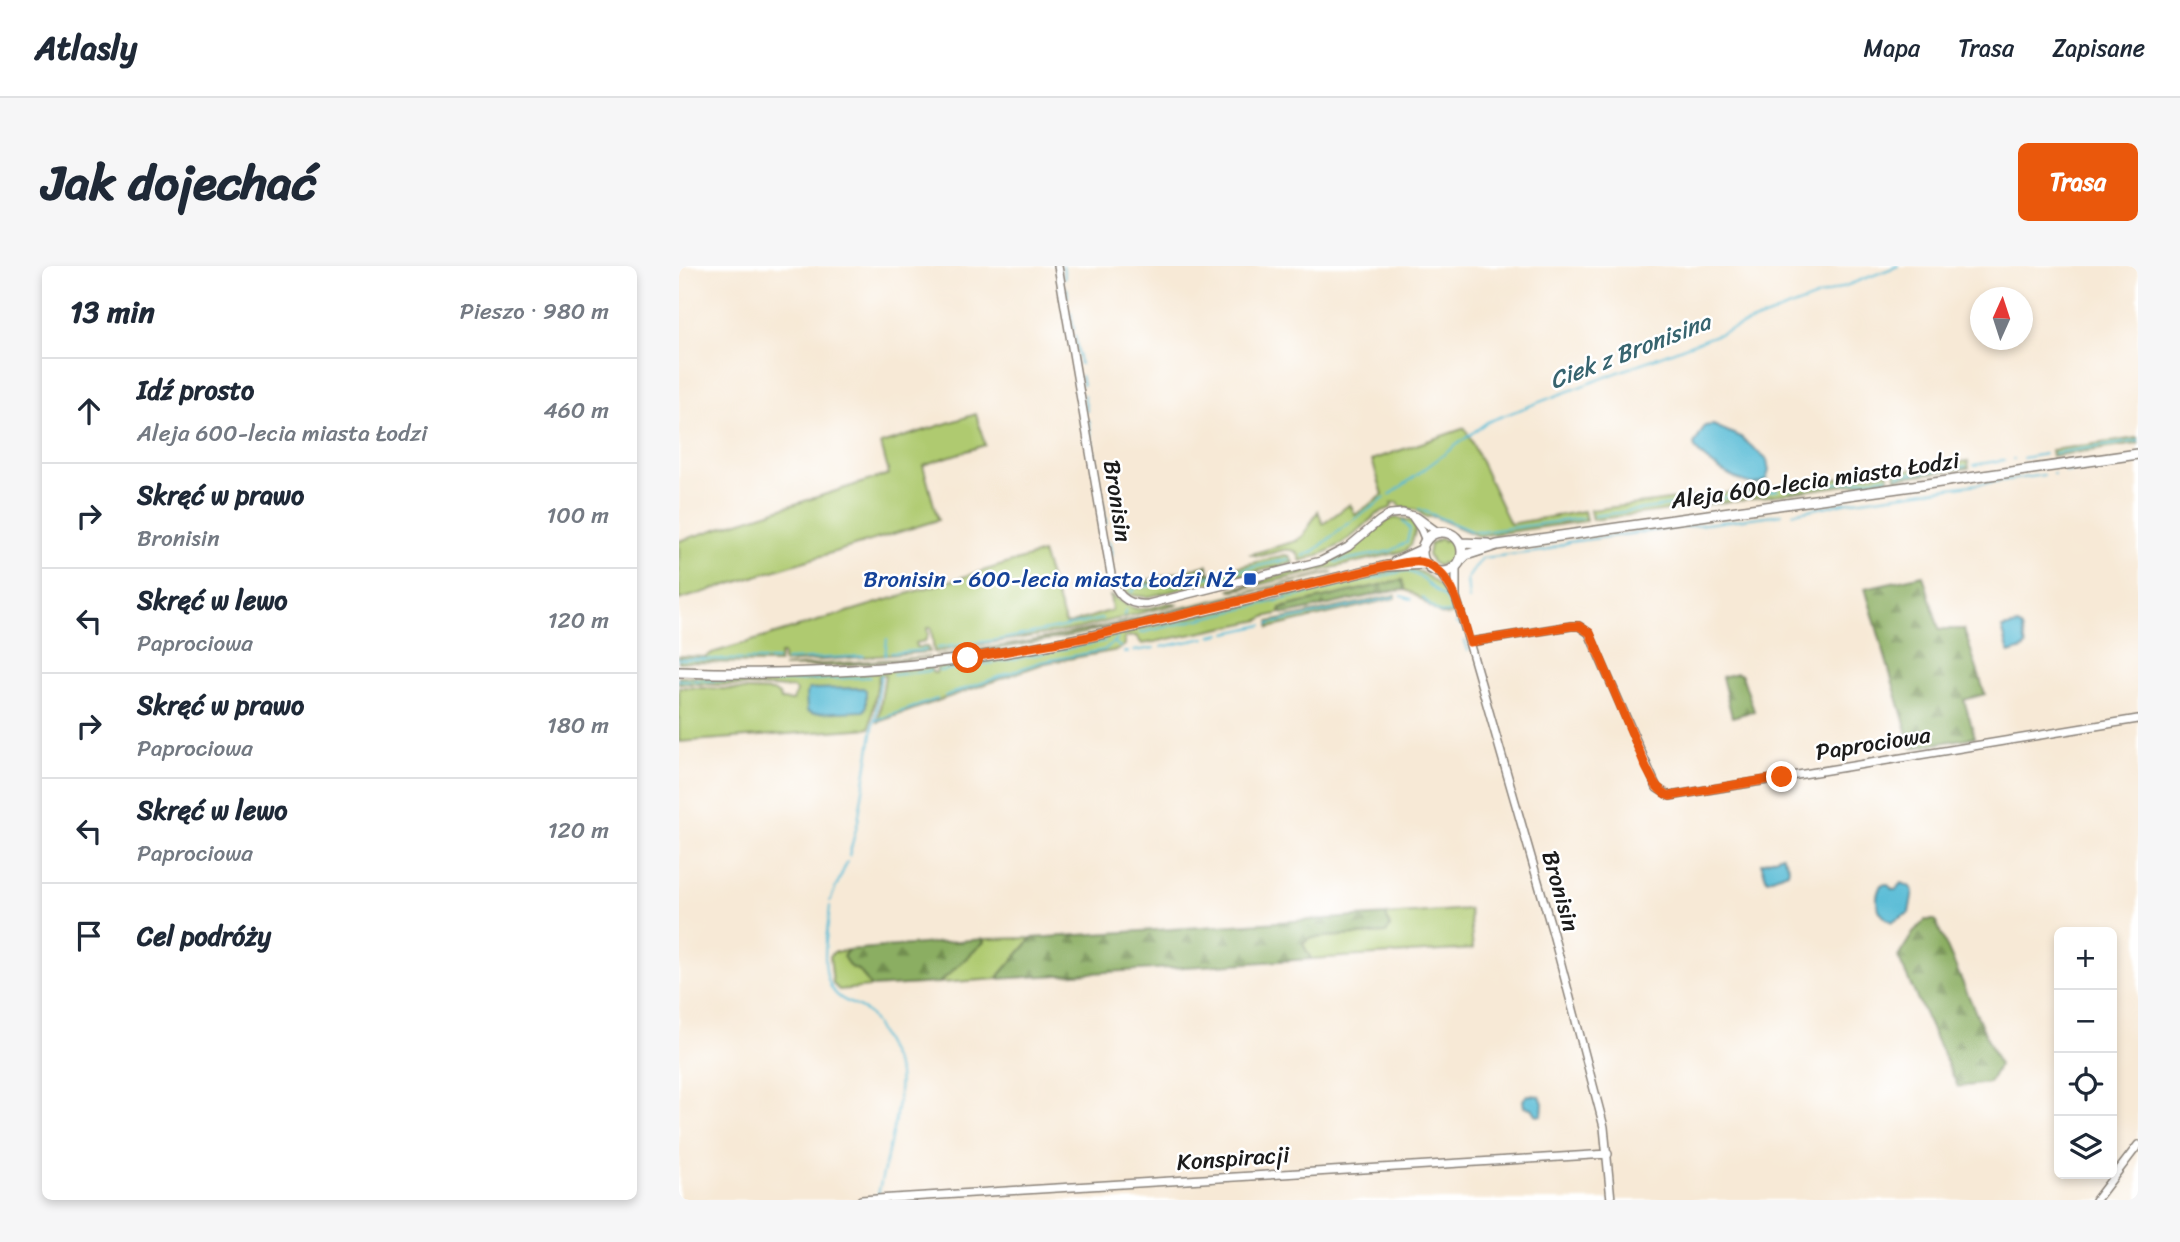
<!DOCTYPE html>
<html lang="pl">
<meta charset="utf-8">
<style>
body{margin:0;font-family:Sriracha,sans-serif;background:#f6f6f7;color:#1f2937}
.controls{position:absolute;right:21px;bottom:21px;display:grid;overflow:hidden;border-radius:10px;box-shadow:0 4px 10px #0003}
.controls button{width:63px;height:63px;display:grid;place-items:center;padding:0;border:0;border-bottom:2px solid #e0e1e3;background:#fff;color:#1f2937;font:35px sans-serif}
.compass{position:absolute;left:1291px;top:21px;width:63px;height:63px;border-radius:50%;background:#fff;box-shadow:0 4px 10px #0003;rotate:3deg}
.stop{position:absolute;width:21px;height:21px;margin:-16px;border:5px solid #ea580c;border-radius:50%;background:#fff}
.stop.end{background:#ea580c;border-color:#fff;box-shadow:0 2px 7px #0008}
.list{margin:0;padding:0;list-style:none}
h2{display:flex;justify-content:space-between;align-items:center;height:91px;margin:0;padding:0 28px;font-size:30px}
h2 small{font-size:23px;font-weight:400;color:#747a83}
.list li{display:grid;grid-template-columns:46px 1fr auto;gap:21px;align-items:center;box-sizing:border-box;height:105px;padding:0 28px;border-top:2px solid #e0e1e3}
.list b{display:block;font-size:26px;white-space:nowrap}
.list p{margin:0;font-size:23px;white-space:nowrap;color:#747a83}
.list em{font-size:23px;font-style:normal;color:#747a83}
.icon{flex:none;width:38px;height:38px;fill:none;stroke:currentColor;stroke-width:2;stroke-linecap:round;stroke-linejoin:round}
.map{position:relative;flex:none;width:1459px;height:934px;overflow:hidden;border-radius:10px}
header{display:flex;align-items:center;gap:42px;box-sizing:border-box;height:98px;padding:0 35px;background:#fff;border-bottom:2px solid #e0e1e3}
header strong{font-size:33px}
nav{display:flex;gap:38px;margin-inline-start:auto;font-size:24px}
.intro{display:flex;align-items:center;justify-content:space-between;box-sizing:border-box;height:168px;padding:0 42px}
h1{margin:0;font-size:49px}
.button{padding:18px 32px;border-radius:10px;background:#ea580c;color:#fff;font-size:24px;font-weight:700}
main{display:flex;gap:42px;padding:0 42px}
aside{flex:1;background:#fff;border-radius:10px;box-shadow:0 4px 10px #0003}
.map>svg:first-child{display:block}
</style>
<header>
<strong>Atlasly</strong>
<nav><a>Mapa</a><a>Trasa</a><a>Zapisane</a></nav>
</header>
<div class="intro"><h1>Jak dojechać</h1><a class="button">Trasa</a></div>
<main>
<aside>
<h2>13 min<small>Pieszo · 980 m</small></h2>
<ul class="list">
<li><svg class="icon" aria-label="ahead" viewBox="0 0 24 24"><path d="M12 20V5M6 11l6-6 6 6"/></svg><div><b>Idź prosto</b><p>Aleja 600-lecia miasta Łodzi</p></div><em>460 m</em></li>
<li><svg class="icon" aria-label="right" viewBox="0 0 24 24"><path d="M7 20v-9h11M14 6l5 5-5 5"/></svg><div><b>Skręć w prawo</b><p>Bronisin</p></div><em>100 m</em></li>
<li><svg class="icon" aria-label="left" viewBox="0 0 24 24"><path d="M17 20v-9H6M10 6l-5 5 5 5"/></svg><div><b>Skręć w lewo</b><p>Paprociowa</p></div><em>120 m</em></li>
<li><svg class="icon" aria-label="right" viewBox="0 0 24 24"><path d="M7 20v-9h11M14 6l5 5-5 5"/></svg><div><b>Skręć w prawo</b><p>Paprociowa</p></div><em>180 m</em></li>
<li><svg class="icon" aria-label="left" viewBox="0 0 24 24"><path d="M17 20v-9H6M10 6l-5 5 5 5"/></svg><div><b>Skręć w lewo</b><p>Paprociowa</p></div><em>120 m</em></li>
<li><svg class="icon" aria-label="arrive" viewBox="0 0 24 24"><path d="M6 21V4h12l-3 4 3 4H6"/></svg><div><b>Cel podróży</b></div></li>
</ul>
</aside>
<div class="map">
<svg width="1459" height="934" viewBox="0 0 1459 934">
<defs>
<pattern id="forest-firs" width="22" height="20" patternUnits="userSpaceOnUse" patternTransform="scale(1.75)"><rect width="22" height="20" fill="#8bae62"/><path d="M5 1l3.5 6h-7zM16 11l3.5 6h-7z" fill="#718d50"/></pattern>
</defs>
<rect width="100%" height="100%" fill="#fff"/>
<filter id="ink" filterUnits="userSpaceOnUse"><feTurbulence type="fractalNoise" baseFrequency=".0143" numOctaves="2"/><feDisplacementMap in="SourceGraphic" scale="14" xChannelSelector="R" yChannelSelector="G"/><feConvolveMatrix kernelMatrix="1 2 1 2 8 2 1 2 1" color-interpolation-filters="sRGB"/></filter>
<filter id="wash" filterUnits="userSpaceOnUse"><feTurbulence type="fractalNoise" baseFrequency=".00686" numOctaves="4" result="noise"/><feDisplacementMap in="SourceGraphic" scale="28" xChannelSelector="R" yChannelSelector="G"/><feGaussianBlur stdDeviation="1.57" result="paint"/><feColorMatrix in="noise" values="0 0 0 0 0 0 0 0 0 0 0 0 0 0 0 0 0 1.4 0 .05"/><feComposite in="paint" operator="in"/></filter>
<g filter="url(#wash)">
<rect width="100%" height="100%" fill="#f7e9d6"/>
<!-- grass -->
<path fill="#afca70" stroke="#667346" stroke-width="2" d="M297,148l9,31 -62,20 15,55 -259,80v-59l210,-67 -8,-30z
M786,162l45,96 74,-13 2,10 -108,15 -43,-19h-9l-10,-7 -16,-3 -2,-5 -6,1 -1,5c-17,4 -26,19 -40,29 -15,12 -31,19 -50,24l-4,-9c-16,-8 -31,9 -46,2l45,-13 7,-5 15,-25 5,13 27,-20 5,11 28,-20 -11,-35z
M1459,172v6l-86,12 -1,-6z
M1289,195l1,7 -73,10 -1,-7z
M1209,206l1,7 -206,29 -2,-9z
M997,233l1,10 -85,11 -2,-10z
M718,252l15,3 4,8 -5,16 -6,6 -174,40 -1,-2 31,-7v-2l54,-13 22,-9 53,-39z
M762,272l3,3 3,-3 7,4 3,7 -1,11 -11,7 -3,-4 -4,3 -6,-4 -4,-7 2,-11z
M363,287l24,72 46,-15 -2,-14c12,3 18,14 32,13 13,0 24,-9 35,-5l-100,25 -143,23 -3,-24h-4l1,7 -3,6 -10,2 1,4h11l3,5 -132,10 -15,1v-9h-3l-1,9 -100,-1v-6l27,1 6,-4z
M606,289l5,1 3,7 -146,34 -17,-2 -9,-9 15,-3v1l40,-2z
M725,302c21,0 45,24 52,42l-2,4c-18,8 -31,-20 -49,-24l-3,-10 -122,28 1,5 -16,4 -5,3 -106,22 -12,2 -6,-8 -11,1v8l-7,5 -73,13 -167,59 7,-47h-6l-9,53 -191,14v-55l94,4 6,4 2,5 12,1 3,-10 -3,-3 -114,-5v-6h134l117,-10 3,6h3l1,-6 113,-18 215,-49 1,2 19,-4v-3z
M654,306l-253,62 -77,14 -68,8 85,-13 77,-15z
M712,330l4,-1v3l-126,30v-6z
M251,391l-93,9 -54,1z
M790,643l4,40 -162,10 -8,-15 7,-6 76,-5 4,-6 -4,-12z
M353,672l-33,38 -1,3 -59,4 45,-41 -1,-3z
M169,684l-5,6 6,10 11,5 11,16 -32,3 -6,-6 -3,-28 4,-4z"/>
<!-- forest -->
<path fill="url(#forest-firs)" stroke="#54653f" stroke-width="2" d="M529,299l1,9 -43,9 -30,1v-1z
M1244,309l16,54h25l21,65 -21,6 11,37 -63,11 -47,-160z
M723,314l3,10 -13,1 -104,23 -7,-1 -1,-5z
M1058,407l5,2 12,36 -22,6 -10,-40z
M707,649l4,12 -4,6 -76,5 -7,6 8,15 -313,20 1,-3 33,-38z
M1246,654h10l64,145 -10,18 -31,4 -60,-130 15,-24z
M304,673l1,3 -45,41 -68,4 -11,-16 -11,-5 -6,-10 5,-6z"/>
<!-- water -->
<path fill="#57bbd5" stroke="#3a6c78" stroke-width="2" d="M1034,159l28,12 26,23 2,11 -3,9c-3,1 -7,4 -11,4 -15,0 -57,-25 -61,-39l11,-19z
M1339,359l4,3 4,18 -3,3 -14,4 -7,-25z
M184,422l3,2v17l-2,4 -52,2 -5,-2 -1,-17 3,-5z
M1103,589l7,12 -1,5 -21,8 -6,-17z
M1223,617l7,3 4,5 -4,22 -17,9c-15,-7 -19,-22 -11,-37l6,-1 6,6h3z
M848,829l13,1 3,7 -1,12 -5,1 -5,-8 -8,-1 -1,-7z"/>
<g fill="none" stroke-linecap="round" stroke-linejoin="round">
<!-- stream -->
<path stroke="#57bbd5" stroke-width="2" d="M384,0l2,12
M388,22l1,9
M392,47l3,17
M396,70l5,28
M402,110l2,9
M405,129l3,16
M410,154l4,26
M415,185l1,6
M1375,187l84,-12
M1344,192l22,-4
M416,193l6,37
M1334,193h1
M1295,199l30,-5
M1386,206l73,-10
M1374,208h1
M1219,209l68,-9
M1109,223l99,-12
M711,229l97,-73 411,-156
M423,235l4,23
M1007,237l92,-13
M740,243l52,22 10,1 102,-14
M1114,247l61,-12 190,-26
M915,250l79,-11
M430,275l3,15
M624,290l10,-4 28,-23 44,-31
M656,296l56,-11 16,-9 3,-13 -7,-8
M453,326l4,-5 41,-3 113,-25
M722,330l10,3
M744,332c8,8 17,21 29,13
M790,334l-2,-21 15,-21 63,-7 24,-9 213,-28
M445,349l2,-5
M777,357l5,3
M590,358l125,-27
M461,367l264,-62c19,2 28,20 42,27l6,14
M548,367l36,-8
M532,370l10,-2
M786,375l3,9
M436,377l5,4
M482,381l44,-9
M258,382l60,-8 105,-21
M455,385l20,-3
M445,386h4
M212,387l35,-3
M206,390l2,-17
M0,393l98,1
M107,394l78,-4
M260,405l60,-9 106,-21
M214,409l37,-4
M0,414l96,2 95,-5
M266,430l95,-34 64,-12 13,-11
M196,454l6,-45
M170,590l9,-35 16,-100 63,-22
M151,635l17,-39
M151,640c-2,24 -10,56 0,79 8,18 24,17 38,28 4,3 30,54 31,61 4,26 -15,92 -21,121"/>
</g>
</g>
<g filter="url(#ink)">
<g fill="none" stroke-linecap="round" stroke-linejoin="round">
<defs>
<path id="minor" d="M379,0l53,308c4,20 16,32 37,30l173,-43 27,-14 31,-26 11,-7 13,-1 14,4 22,16
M733,250l9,13 5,12
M777,300v31l96,333 52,197 7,73
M761,306l16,25
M791,376l101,-16h8l10,7 68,155 13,8 468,-77
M182,934l747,-46
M1417,934l42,-55"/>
<path id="major" d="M743 286a20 20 0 1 1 40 0a20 20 0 1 1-40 0Z
M781,277l28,1
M782,294l5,-5 31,-10 641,-91
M716,296l28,-13
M0,406c108,4 217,-1 324,-19 129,-22 256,-57 384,-87l40,-2"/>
</defs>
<!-- minor casing -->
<use href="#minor" stroke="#8a8279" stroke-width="10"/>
<!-- major casing -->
<use href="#major" stroke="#8a8279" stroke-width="12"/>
<!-- minor -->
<use href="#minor" stroke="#fff" stroke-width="7"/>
<!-- major -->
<use href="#major" stroke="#fff" stroke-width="9"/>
</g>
</g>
<g fill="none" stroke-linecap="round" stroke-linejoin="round" filter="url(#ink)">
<!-- route -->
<path stroke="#ea580c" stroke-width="9" d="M289,392l120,-21 299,-71c10,-1 28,-7 38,-3 30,12 36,51 45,79l101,-16h8l11,7 56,134c7,13 10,23 24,29l112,-19"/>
</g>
<!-- markers -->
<rect fill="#1a4fb4" stroke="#fff" stroke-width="2.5" x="564" y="306" width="14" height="14" rx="3.5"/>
<g text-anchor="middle" stroke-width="5" stroke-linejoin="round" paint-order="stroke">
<!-- street labels -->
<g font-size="23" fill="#1c1c1c" stroke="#fff">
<text transform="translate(1136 214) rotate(-8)" y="8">Aleja 600-lecia miasta Łodzi</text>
<text transform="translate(439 235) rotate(81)" y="8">Bronisin</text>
<text transform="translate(1194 477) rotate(-9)" y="8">Paprociowa</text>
<text transform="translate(882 625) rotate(74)" y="8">Bronisin</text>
<text transform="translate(554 892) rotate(-4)" y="8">Konspiracji</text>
</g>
<!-- transit labels -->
<g font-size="23" fill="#164399" stroke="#fff" text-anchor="end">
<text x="557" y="321">Bronisin - 600-lecia miasta Łodzi NŻ</text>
</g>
<!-- water labels -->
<g font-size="24" font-style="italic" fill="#37646f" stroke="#fff">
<text transform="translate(951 85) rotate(-21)" y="8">Ciek z Bronisina</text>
</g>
</g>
</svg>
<div class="controls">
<button>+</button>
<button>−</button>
<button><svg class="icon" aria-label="locate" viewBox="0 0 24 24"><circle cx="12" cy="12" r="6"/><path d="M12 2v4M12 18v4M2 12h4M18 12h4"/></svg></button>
<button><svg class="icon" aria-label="layers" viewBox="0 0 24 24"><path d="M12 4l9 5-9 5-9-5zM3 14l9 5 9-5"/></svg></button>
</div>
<svg class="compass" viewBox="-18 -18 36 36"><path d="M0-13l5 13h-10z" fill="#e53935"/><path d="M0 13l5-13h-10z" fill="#747a83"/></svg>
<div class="stop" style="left:289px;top:392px"></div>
<div class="stop end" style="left:1103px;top:511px"></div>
</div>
</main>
